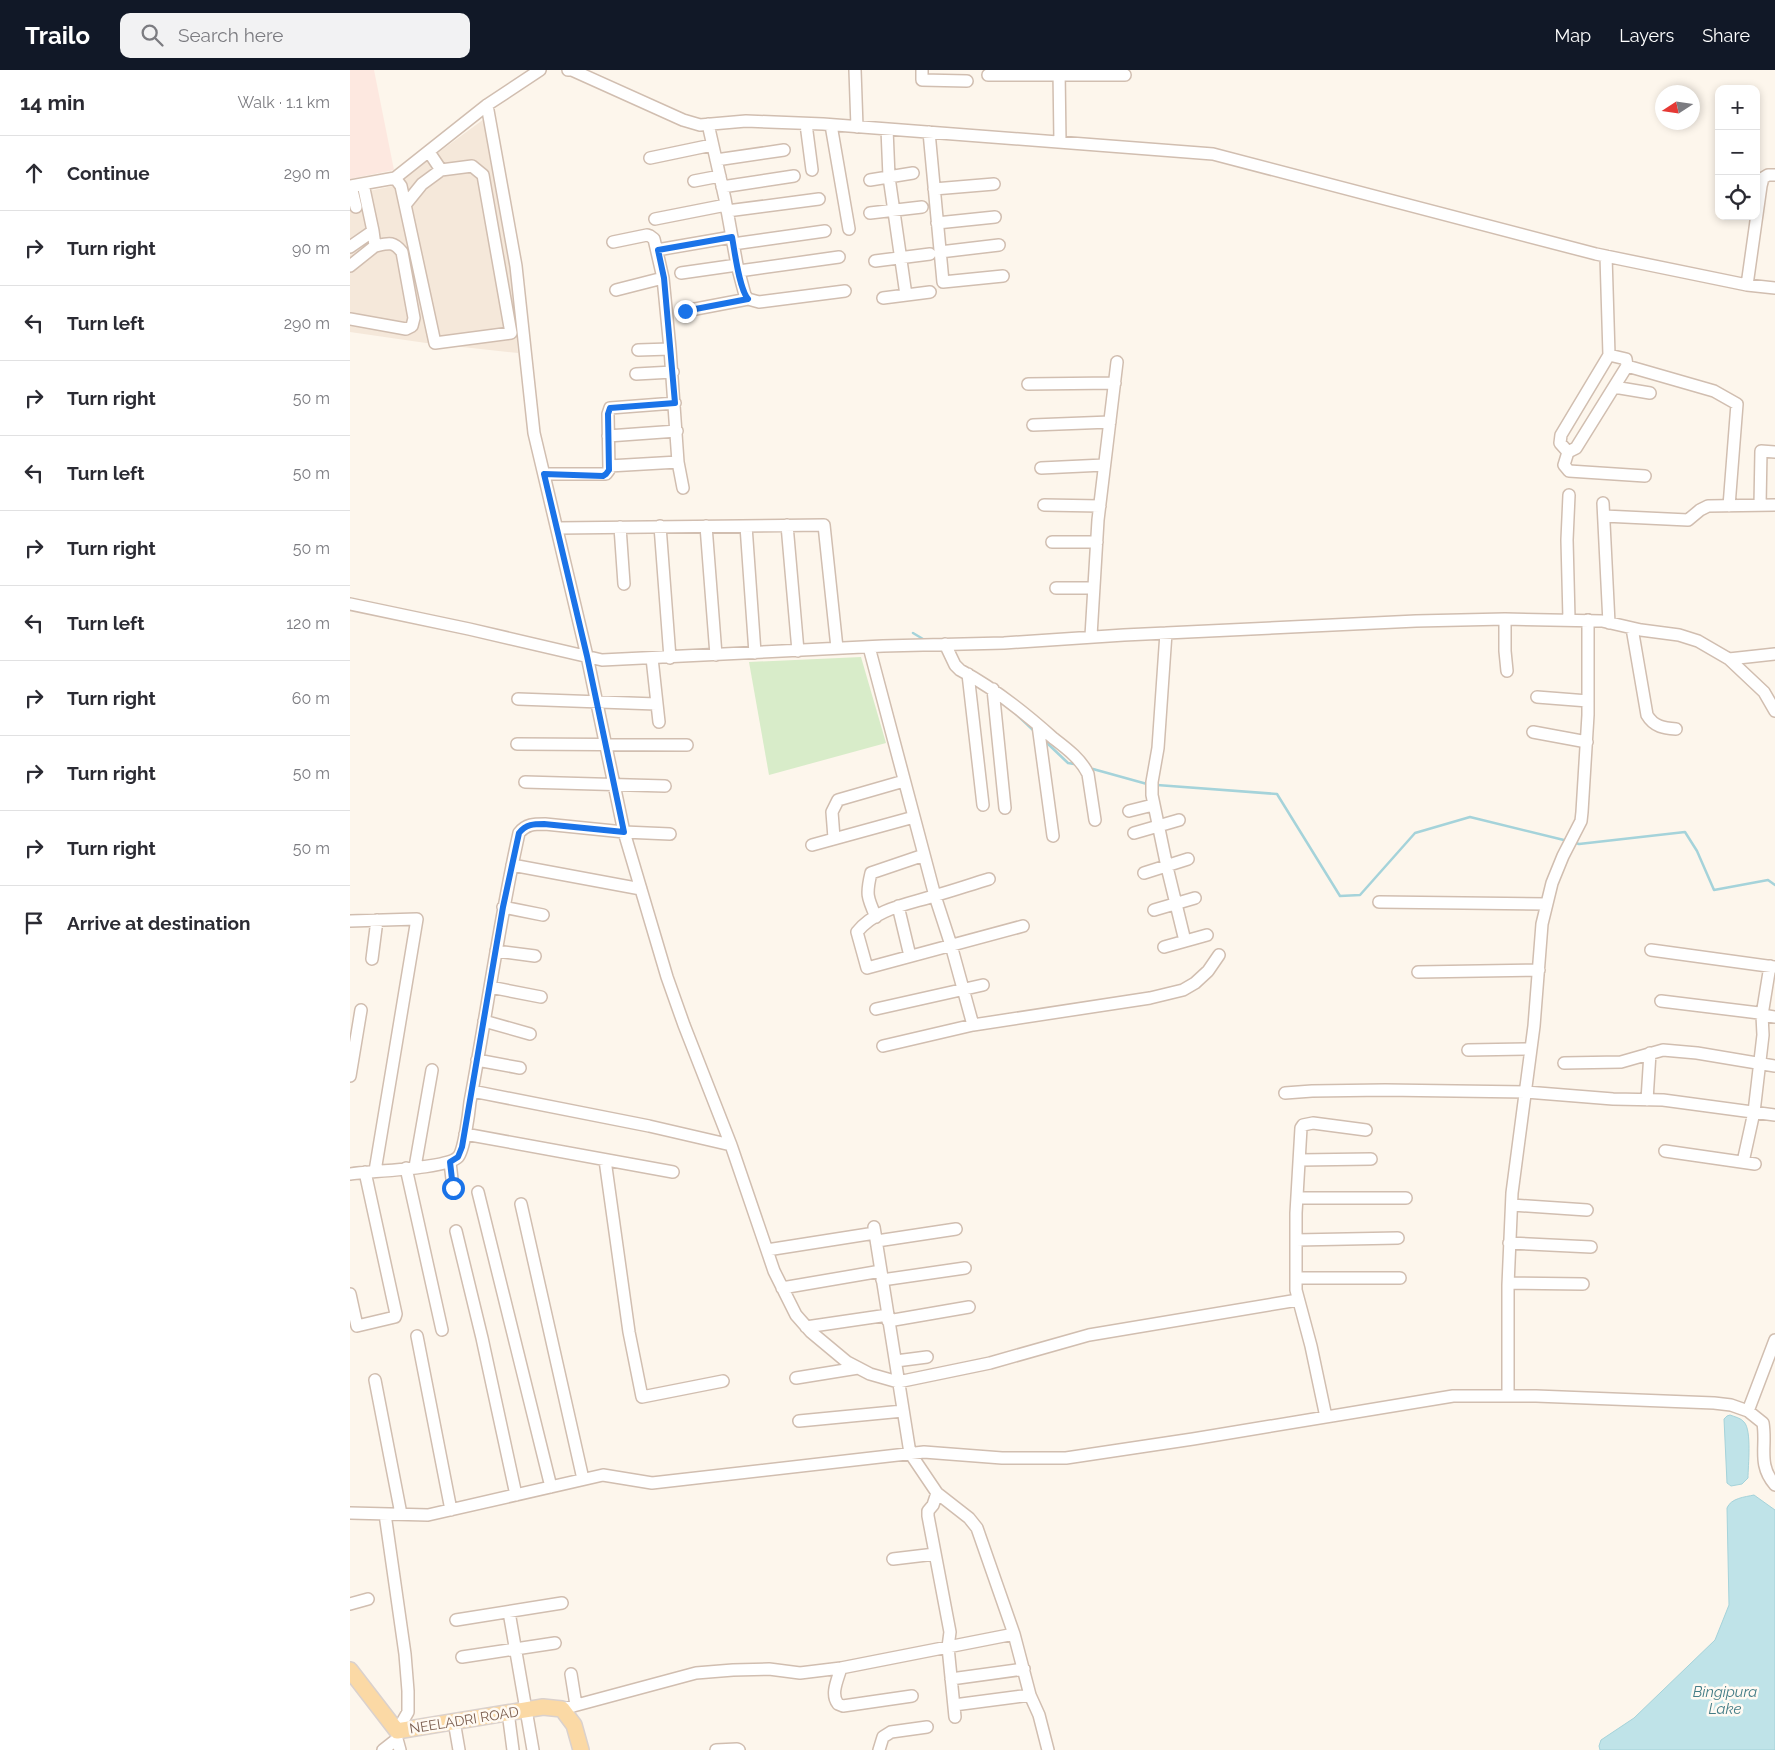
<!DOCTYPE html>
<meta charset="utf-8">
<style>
body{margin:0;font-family:Raleway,sans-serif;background:#f2f2f3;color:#2b2b33}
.controls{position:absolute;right:15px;top:15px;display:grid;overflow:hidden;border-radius:10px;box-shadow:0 2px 8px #0003}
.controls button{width:45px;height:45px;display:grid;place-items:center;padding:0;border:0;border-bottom:1px solid #e1e1e2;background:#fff;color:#2b2b33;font:25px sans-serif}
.compass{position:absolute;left:1305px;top:15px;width:45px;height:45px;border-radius:50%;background:#fff;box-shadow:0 2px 8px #0003;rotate:258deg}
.stop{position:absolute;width:15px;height:15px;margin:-11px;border:4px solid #1a73e8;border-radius:50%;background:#fff}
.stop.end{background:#1a73e8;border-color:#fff;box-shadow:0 1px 5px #0008}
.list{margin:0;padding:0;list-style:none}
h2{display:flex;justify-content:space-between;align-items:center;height:65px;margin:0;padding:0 20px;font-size:21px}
h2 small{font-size:16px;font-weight:400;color:#7c7c81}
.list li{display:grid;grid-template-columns:32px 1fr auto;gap:15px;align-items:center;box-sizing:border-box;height:75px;padding:0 20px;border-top:1px solid #e1e1e2}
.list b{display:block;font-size:19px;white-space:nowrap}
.list em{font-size:16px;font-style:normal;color:#7c7c81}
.icon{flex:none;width:28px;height:28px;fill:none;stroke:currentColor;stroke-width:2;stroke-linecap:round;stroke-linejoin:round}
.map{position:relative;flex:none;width:1425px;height:1680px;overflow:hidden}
header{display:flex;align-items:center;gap:30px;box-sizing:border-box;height:70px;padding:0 25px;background:#111827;color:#fff}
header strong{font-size:24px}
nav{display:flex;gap:28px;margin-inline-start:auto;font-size:18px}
.search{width:350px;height:45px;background:#f2f2f3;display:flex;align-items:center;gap:12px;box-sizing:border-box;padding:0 18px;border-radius:10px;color:#7c7c81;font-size:19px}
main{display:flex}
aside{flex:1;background:#fff}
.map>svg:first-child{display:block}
</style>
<header>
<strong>Trailo</strong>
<div class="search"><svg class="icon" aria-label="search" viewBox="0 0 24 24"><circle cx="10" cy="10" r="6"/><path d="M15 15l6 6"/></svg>Search here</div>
<nav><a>Map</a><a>Layers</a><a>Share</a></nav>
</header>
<main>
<aside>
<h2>14 min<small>Walk · 1.1 km</small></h2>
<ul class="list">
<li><svg class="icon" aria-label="ahead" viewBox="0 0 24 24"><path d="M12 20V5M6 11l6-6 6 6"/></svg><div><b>Continue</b></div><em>290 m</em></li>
<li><svg class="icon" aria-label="right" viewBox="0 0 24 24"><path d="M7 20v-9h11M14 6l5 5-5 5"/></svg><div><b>Turn right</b></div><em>90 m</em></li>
<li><svg class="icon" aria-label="left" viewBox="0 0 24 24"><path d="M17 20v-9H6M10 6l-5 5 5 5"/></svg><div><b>Turn left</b></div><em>290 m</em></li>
<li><svg class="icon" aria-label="right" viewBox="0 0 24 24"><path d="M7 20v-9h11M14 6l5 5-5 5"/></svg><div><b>Turn right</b></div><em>50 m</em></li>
<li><svg class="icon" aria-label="left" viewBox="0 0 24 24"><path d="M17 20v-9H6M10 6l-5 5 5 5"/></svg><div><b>Turn left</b></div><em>50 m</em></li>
<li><svg class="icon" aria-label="right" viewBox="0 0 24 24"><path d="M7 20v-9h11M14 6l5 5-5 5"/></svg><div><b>Turn right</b></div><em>50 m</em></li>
<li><svg class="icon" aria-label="left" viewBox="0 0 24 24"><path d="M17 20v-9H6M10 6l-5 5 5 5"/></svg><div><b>Turn left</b></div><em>120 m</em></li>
<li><svg class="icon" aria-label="right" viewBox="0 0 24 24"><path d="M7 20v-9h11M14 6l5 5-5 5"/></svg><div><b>Turn right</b></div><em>60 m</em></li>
<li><svg class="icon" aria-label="right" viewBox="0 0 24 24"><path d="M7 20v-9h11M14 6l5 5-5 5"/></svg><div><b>Turn right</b></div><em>50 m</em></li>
<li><svg class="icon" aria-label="right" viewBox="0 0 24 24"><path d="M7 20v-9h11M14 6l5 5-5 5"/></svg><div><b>Turn right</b></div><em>50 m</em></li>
<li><svg class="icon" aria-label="arrive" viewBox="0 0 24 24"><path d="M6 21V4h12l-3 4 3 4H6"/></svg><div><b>Arrive at destination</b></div></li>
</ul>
</aside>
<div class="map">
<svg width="1425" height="1680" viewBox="0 0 1425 1680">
<rect width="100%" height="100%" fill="#fdf6ec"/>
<!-- residential -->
<path fill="#f5e8da" d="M134,49l29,165 5,69 -92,-10 -76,-11v-137l43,-9z"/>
<!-- commercial -->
<path fill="#fde8e0" d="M0,0h24l20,100 -44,9z"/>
<!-- green -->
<path fill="#d8ecc9" d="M511,587l25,86 -117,32 -20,-113z"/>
<!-- water -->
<path fill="#bfe3e8" stroke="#a5d3da" d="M1380,1345c5,2 11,3 14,7 8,8 4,44 4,56l-6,6 -11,2 -4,-3 -3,-64 3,-3z
M1404,1425l21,15v240h-175l-1,-4 2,-6 33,-22 81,-78 14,-35 -2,-97c4,-10 18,-11 27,-13z"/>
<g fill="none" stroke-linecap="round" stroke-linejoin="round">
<!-- stream -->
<path stroke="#a5d3da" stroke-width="2.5" d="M563,563l10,6
M666,644l17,16
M697,673l21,20 6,1
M743,699l54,15
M807,715l120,9 63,102 20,-1 55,-62 55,-16 98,24
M1223,772l6,2 106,-12 12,19 17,39 54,-10 7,5"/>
<defs>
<path id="minor" d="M218,0h4l111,50 17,5 46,-4 77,3 390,30 383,100 151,31 28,3
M505,0l2,57
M572,0v10l45,1
M709,0l1,72
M638,5h137
M137,35l29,161 18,167 53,223 37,176 43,145 17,48 47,120 43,126 22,44 15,17 36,30 23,12 28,8 92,-19 99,-28 209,-35
M358,54l17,75 12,66 8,30 3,4 11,3 86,-11
M456,54l6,46
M481,55l18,104
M537,59l2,48 17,118
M579,62l14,150 60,-6
M300,88l62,-13
M366,90l68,-10
M45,108l6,8 34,157 76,-10 -28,-158 -11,-9 -31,4 -12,-18
M520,110l43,-7
M344,111l26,-5
M0,116l45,-8 92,-73 53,-35
M1,116l5,21
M372,117l72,-11
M584,119l60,-5
M55,135l17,-21 19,-14
M377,141l92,-12
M520,143l52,-6
M305,149l71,-14
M587,153l58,-6
M263,172l34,-7 3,1 4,3 9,39 7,71
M383,174l92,-13
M0,177l23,-16 -10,-47
M307,180l75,-13
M590,182l59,-7
M1256,186l3,99 -48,80 -1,8 8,9 8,-4 51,-82 -1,-7 -17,-4
M525,191l55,-7
M0,196l25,-20
M389,201l100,-14
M331,203l56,-8
M1397,215l14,-99 2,-8 5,-3h7
M266,220l47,-12
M533,228l47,-6
M335,241l63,-12
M0,249l56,10 6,-3 2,-8 -12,-66c-9,-11 -13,-9 -27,-6l-2,-15
M288,280l32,-1 8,113 5,26
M1277,296l87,25 23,13 -8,102
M286,304l37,-2
M678,314l87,-1
M1264,317l36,6
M683,355l77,-3
M258,366l69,-5
M1218,382l-4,13 5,6 76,5
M259,396l69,-4
M691,398l63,-3
M194,404h62l3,-4 -1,-56 2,-6 65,-5
M1219,425l-2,45 2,79
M1253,433l6,120
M694,435l56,1
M1410,435l1,-54 14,1
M1254,446l84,4 12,-10 8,-4 67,-1
M437,455l11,126
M310,456l10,132
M356,456l10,129
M396,456l9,127
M270,457l4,57
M208,458l266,-3 13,123
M702,472h45
M706,518h38
M0,534l119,25 133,31 281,-14 121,-3 120,-8 292,-14 89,-2 97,2 39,9 38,5 19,6 31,18 35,33 11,19
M1155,549v32l2,20
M1282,558l15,87c7,12 17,13 29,14
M816,563l-8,115 -6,34v13l15,72 18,74
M741,566l7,-116 19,-158
M595,574l10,21 5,5c34,18 64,42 93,68 13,10 28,21 35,36l7,46
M519,577l66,249 16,49 22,80
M302,588l7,64
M1379,589l46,-5
M618,604l15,131
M643,619l12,119
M1187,627l51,4
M168,629l138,5
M688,655l15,111
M1183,662l54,10
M167,674l170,1
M175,712l140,4
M779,741l24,-6
M784,763l45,-13
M484,768l-2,-26 6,-12 66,-19
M462,775l102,-28
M162,795l129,24
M794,803l44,-14
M639,809c-17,5 -34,11 -52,16 -27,9 -61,13 -80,37l10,36 156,-42
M1029,832l167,2
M548,836l12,50
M153,837l40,8
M804,840l41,-12
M526,847c-9,-20 -10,-23 -5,-44l53,-18
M0,851l67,-2 -42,252
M814,877l43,-12
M1301,880l124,17
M146,881l39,5
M22,889l5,-39
M1068,902l121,-2
M140,917l51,10
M1311,931l98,12 3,2 13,2
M526,939l107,-24
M134,951l46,13
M533,976l90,-21 177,-27 33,-8 12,-7 13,-12 11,-16
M1118,980l63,-1
M127,990l43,8
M1214,993l57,-1 42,-12 34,3 78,13
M0,1006l11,-66
M122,1021l177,35 82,19
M935,1023l27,-2 73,-1 141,2 87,7 50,1 112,15
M1297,1030l3,-47
M115,1064l208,38
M1315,1081l90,13
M255,1090l24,172 13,65 81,-16
M950,1090l71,-1
M100,1092l3,26
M1393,1092l11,-50 9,-77 -1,-20 8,-49
M65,1097l17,-97
M56,1098l36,162
M0,1104c19,-3 97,-5 108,-17 6,-6 11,-45 12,-55 17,-90 29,-180 49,-269 7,-9 15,-9 26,-9l79,8 46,2
M128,1122l73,295
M947,1128h109
M171,1134l62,275
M1162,1135l75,5
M524,1157l36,226 27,40 32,25 8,10 37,106 16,61 9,20 9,35
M106,1161l26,107 34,157
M946,1170l102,-2
M527,1171l79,-12
M1159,1173l82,4
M417,1180l108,-17
M946,1208h104
M532,1210l83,-12
M1158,1213l75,1
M432,1218l99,-17
M0,1224l7,32 38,-9 1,-3 -31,-142
M538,1251l81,-14
M456,1257l82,-12
M67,1266l34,174
M546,1291l31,-4
M446,1308l62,-10
M25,1310l26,134
M1158,1325v-110l4,-92 22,-167 8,-102 10,-41 11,-27 18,-35 1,-9 6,-97v-95
M1398,1341l27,-71
M976,1347l-15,-71 -15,-56v-77l5,-85 2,-3 10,-2 53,7
M449,1351l104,-10
M587,1423l-4,12 -5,6v5l22,116 -2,15 7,70
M0,1443l78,2 175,-40 49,8 272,-31 78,6h64l127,-19 260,-43h83l178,7 17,2 17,6 15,12c4,24 -6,41 12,62
M35,1444l20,140 3,37v21l-11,19v8l3,11
M543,1489l42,-5
M0,1534l18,-5
M159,1542l24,138
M106,1550l106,-17
M112,1587l93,-14
M491,1598c-3,11 -11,26 -3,36l5,2 69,-10
M221,1604l5,31
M601,1609l73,-10
M604,1635l76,-10
M212,1639l134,-36 37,-3 36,-1 31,4 41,-5 173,-34
M158,1642l5,38
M104,1651l5,29
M33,1680l14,-11
M366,1680l21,-1 2,1
M529,1680l4,-13 8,-5 36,-5"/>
<path id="major" d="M0,1600l47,61 146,-24 19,2 12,16 7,25"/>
</defs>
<!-- minor casing -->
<use href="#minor" stroke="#d1beb0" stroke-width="14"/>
<!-- major casing -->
<use href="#major" stroke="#dad1cd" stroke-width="18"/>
<!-- minor -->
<use href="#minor" stroke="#fff" stroke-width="11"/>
<!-- major -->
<use href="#major" stroke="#fbd9a5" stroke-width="15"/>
</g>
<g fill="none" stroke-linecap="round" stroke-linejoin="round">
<!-- route -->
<path stroke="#1a73e8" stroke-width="6" d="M103,1118l-3,-26 8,-5 4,-10 41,-240 16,-74c7,-9 15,-9 25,-9l80,8 -37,-176 -43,-182 59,2 3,-2 3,-4 -1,-56 2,-6 65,-5 -11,-125 -6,-28 74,-13c3,16 7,51 16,62l-63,12"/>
</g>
<g text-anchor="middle" stroke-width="5" stroke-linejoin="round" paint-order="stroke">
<!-- street labels -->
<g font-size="14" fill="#7a5c4d" stroke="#fffaf3">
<text transform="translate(114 1650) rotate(-9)" y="5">NEELADRI ROAD</text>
</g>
<!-- water labels -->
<g font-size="15" font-style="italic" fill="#437c86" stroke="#fffaf3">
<text x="1375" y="1627">Bingipura<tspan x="1375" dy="17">Lake</tspan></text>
</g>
</g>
</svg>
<div class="controls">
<button>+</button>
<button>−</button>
<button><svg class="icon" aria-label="locate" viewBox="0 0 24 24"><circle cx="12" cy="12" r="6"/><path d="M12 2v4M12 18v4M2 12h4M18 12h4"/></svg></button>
</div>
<svg class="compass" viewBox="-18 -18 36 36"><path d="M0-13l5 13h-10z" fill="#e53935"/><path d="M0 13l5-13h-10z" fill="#7c7c81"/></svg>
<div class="stop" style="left:103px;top:1118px"></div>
<div class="stop end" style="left:335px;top:241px"></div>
</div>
</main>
